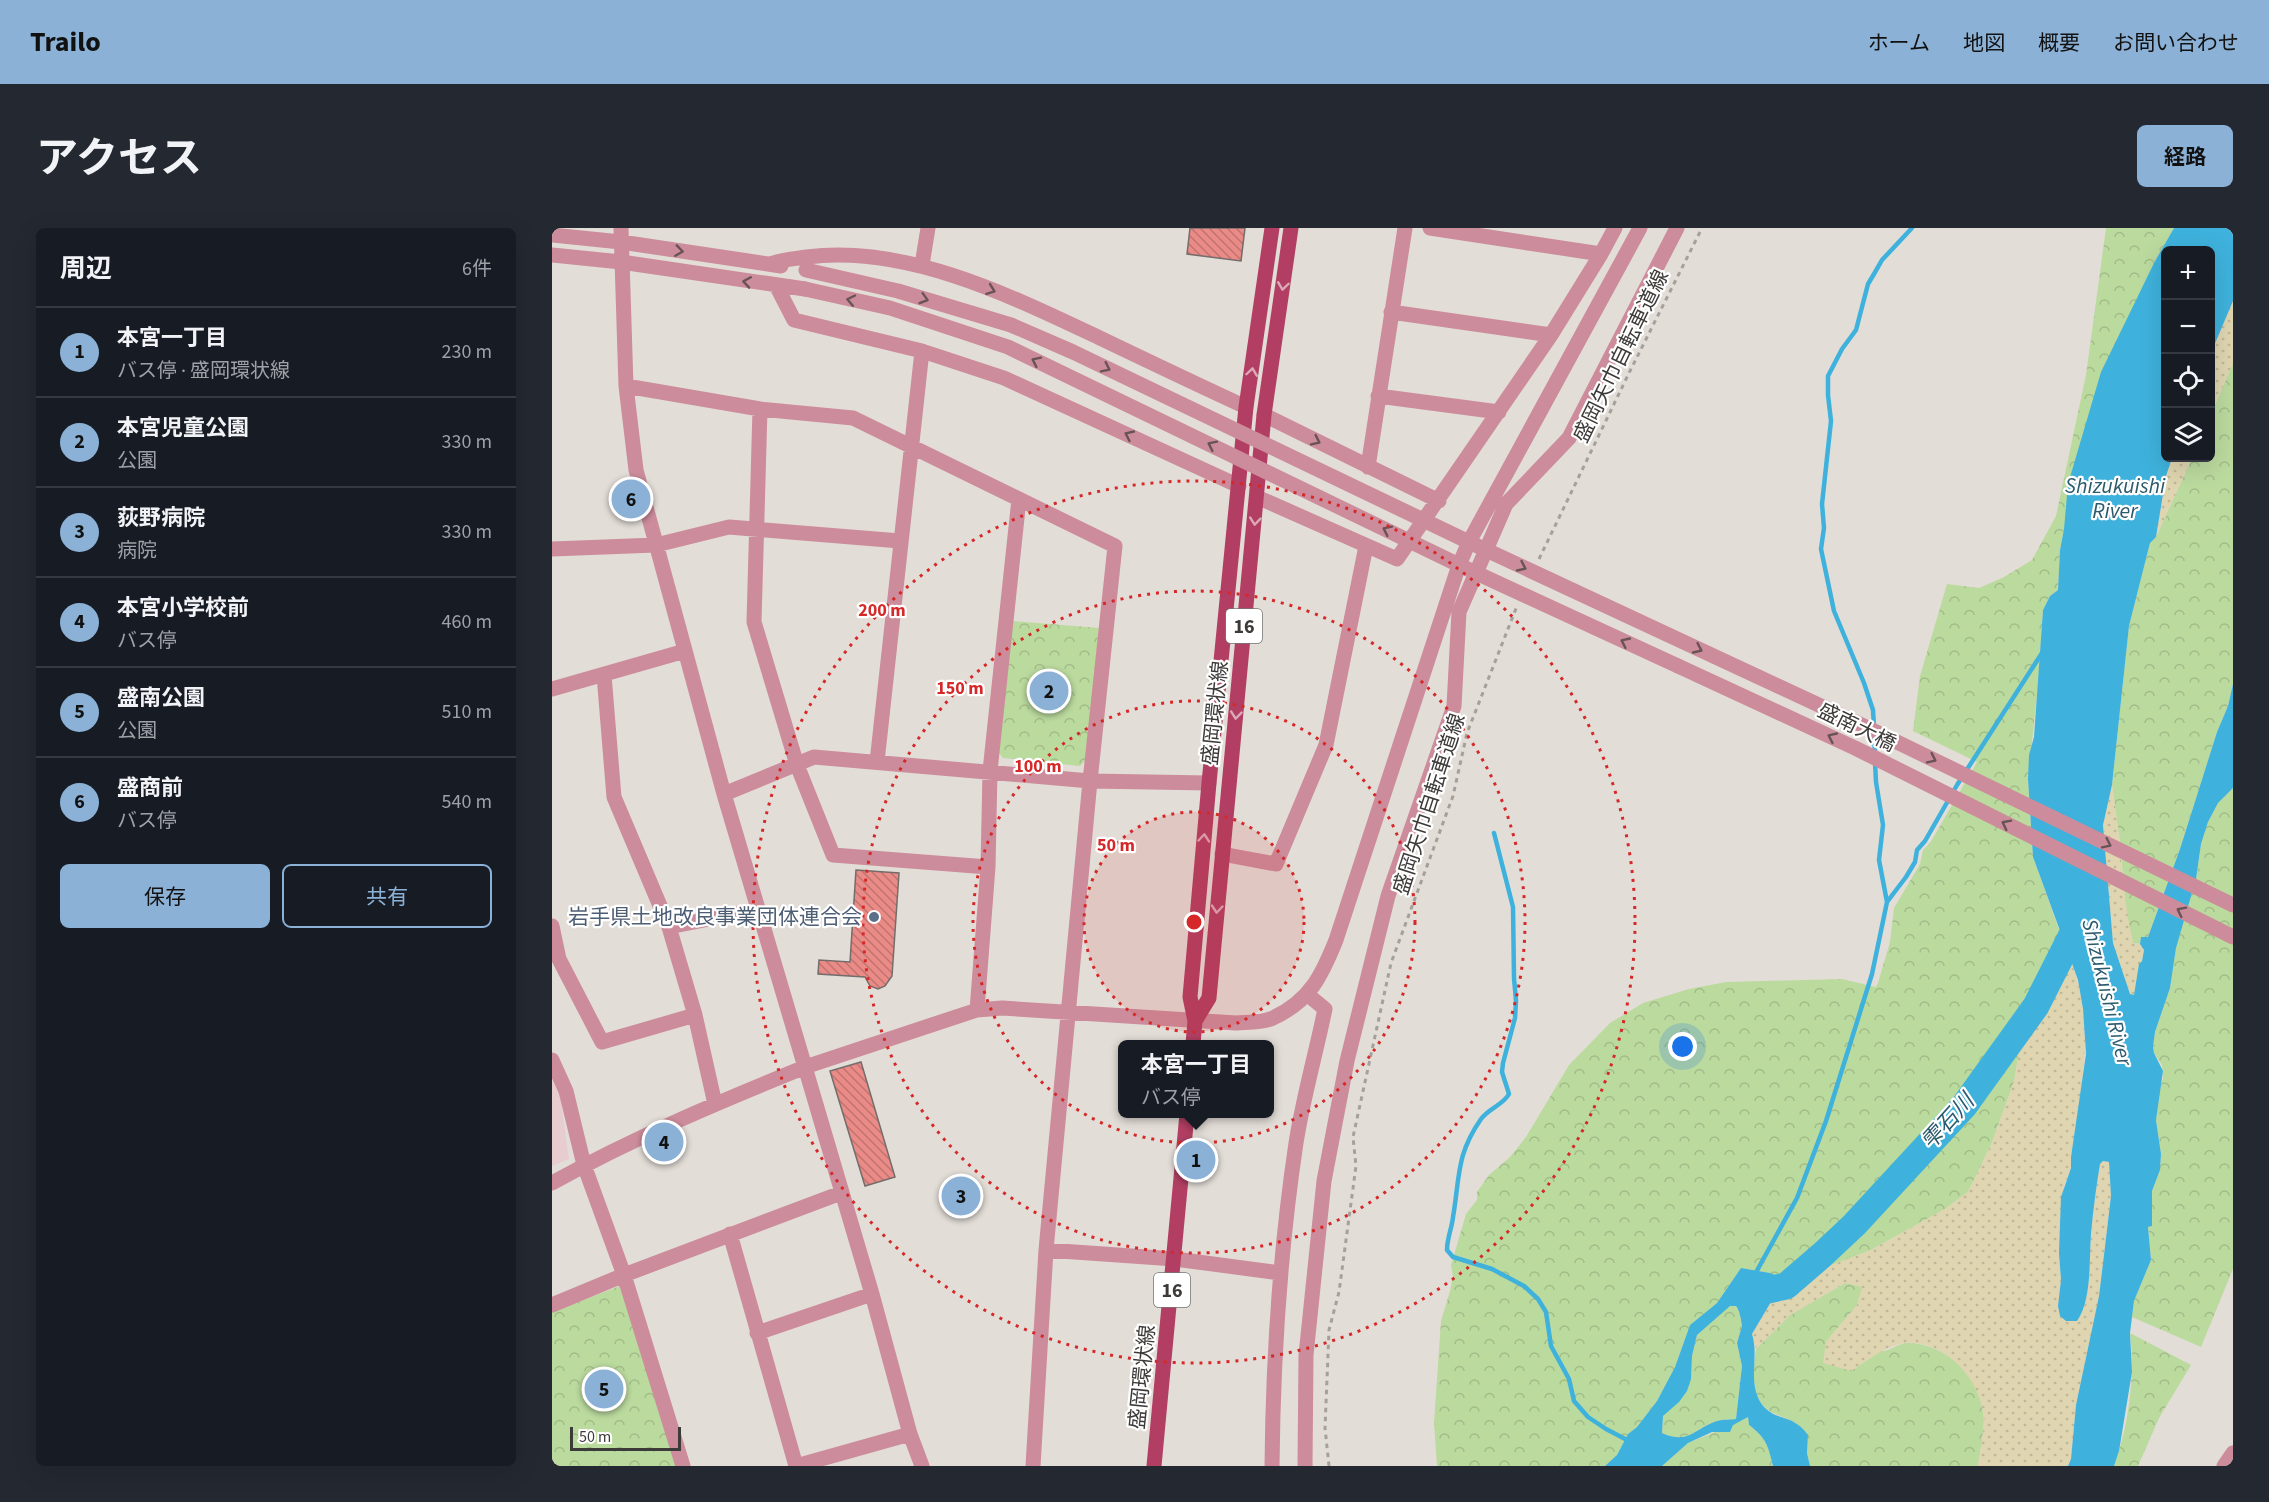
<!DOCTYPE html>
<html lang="ja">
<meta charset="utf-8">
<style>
body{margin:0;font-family:"Source Sans 3","Noto Sans JP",sans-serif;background:#242831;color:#f1f3f6}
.controls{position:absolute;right:18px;top:18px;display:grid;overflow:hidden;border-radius:9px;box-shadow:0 6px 24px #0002}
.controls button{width:54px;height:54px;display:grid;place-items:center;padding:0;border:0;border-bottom:2px solid #363941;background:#171b24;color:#f1f3f6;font:30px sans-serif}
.scale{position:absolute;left:18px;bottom:15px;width:111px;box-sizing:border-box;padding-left:6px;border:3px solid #3d3b39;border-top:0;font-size:16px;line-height:21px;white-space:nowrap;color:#3d3b39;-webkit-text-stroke:4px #fff;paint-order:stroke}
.you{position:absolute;left:1131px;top:819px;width:21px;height:21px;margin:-15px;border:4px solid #fff;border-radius:50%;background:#1a73e8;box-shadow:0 0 0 9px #1a73e833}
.badge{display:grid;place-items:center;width:39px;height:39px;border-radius:50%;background:#8bb1d6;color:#111;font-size:20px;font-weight:700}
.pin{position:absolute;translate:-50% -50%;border:3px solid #fff;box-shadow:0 2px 6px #0006}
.popup{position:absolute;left:566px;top:812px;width:156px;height:78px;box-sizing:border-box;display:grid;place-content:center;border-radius:9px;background:#171b24;filter:drop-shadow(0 2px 4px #0005);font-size:20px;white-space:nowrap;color:#9ea1a6}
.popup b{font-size:22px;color:#f1f3f6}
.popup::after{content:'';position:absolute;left:50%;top:100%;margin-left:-12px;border:12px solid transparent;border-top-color:#171b24}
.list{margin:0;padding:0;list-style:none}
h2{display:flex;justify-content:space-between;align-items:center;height:78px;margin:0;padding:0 24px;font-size:26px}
h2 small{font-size:20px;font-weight:400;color:#9ea1a6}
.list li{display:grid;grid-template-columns:39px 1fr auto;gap:18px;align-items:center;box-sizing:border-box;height:90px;padding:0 24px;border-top:2px solid #363941}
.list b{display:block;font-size:22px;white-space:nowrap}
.list p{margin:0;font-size:20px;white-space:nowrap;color:#9ea1a6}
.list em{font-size:20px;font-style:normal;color:#9ea1a6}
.actions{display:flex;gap:12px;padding:18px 24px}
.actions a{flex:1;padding:14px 0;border:2px solid #8bb1d6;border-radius:9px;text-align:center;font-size:21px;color:#8bb1d6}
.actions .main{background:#8bb1d6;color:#111}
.icon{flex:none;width:33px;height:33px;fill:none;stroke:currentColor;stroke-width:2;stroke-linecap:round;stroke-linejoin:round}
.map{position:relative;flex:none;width:1681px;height:1238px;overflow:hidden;border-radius:9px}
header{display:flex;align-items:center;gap:36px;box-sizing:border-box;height:84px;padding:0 30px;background:#8bb1d6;color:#111}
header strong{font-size:28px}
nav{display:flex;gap:33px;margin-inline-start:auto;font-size:21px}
.intro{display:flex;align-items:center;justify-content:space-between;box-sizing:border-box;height:144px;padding:0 36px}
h1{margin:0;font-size:42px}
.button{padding:15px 27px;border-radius:9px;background:#8bb1d6;color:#111;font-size:21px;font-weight:700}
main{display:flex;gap:36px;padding:0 36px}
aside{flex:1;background:#171b24;border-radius:9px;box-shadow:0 6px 24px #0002}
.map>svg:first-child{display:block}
</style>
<header>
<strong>Trailo</strong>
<nav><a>ホーム</a><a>地図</a><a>概要</a><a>お問い合わせ</a></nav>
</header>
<div class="intro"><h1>アクセス</h1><a class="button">経路</a></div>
<main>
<aside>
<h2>周辺<small>6件</small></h2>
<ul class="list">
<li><span class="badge">1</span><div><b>本宮一丁目</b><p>バス停 · 盛岡環状線</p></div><em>230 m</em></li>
<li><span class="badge">2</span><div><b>本宮児童公園</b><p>公園</p></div><em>330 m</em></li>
<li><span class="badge">3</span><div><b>荻野病院</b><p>病院</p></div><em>330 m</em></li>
<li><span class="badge">4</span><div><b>本宮小学校前</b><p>バス停</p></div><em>460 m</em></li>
<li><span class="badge">5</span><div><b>盛南公園</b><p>公園</p></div><em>510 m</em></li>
<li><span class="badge">6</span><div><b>盛商前</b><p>バス停</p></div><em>540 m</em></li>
</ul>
<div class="actions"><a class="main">保存</a><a>共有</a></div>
</aside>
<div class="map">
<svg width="1681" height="1238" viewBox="0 0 1681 1238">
<defs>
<pattern id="forest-crowns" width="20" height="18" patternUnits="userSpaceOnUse" patternTransform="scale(1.5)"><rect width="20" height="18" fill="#bbda9e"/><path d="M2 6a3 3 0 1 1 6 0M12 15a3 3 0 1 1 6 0" fill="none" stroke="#a2bc89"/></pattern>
<pattern id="sand-dots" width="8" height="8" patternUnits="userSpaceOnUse" patternTransform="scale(1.5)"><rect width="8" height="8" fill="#dfd5b0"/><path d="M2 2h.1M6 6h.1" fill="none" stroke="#c0b898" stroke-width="1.8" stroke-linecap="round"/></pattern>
<pattern id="building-back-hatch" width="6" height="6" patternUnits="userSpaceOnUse" patternTransform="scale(1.5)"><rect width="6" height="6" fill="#eb8b87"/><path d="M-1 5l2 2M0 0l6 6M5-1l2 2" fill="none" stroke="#c0736f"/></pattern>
</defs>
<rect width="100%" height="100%" fill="#e3ddd7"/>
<!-- education -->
<path fill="#e7cdd0" d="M0,849l8,17 9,65 -17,7z"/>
<!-- forest -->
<path fill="url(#forest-crowns)" d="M1554,0h68l-19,33 -91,268 -4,21 -2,40 -8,6 -7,14 -5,76 -10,93 5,78 34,95 -26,55 -19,27 -8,48 -23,63 -23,47 -23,17 -74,41 -47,18 -31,17 1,-17 -8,13 -6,2 -10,-10 -29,-5 -24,35 -27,22 -15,42 -18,34 -20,26 -9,7 -11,21 -12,11h-168l-3,-43 7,-102 9,-30 3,-14 -2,-12 15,-51 11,-14v-8l12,-17 21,-18 16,-20 43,-72 41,-42 33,-20 46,-14 37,-7 116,-3 34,8 2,-4 12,-41 4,-34 26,-44 3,-14 7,-7 47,-81 -64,-31 7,-55 27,-92 32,4 25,-11 28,-17 24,-44 30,-141z
M1681,135v321l-5,22 -11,26 -37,117 -32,88h-7l-1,7 -7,-1 -7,-31 -6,-69 -8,-58 17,-159 21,-83 6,-6 36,-79h18l1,-44z
M461,393l86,7 -13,132 -6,6 -77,-8 -4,-5z
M1681,560v481l-32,78 -69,-30 2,-16 17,-41 -3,-33 4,-1v-35l8,-21 1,-16 -5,-34 2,-24 5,-18 -1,-13 -8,-12 -1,-6 2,-15 15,-44 6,-41 20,-68 5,-35 7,-22 10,-19z
M1293,1055l18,4 -6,18 -31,37c18,3 37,9 55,9 10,1 16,-9 30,-8 37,3 66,32 72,68 3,14 -3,40 -5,55h-168l-3,-13 1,-17c-13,-17 -17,-15 -35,-23 -24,-12 -20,-43 -17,-64l34,-34z
M73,1056l53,182h-126v-154z
M1178,1077l6,1c4,5 5,14 6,20l-5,17 5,23 -6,53c-6,1 -13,0 -19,2 -22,7 -28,24 -55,12l1,-17 28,-37 1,-23 5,-21z
M1578,1105l61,32 -32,53 -21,48h-24c15,-41 21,-90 16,-133z
M1196,1189l1,8c17,13 19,20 24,41h-111l26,-23 27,-11h15l2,-7z"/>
<!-- sand -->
<path fill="url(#sand-dots)" d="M1681,73v62l-22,51v-61z
M1620,230h20l-36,79 10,-61z
M1560,557c9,52 9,106 21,158l7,1 4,6 -10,46 -4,-2 -17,-51 -10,-118z
M1515,724c3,10 9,20 11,31 15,63 2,112 -7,174v11l-7,18 -5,67 2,27 -3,26 2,10 17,5c15,-21 12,-61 14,-87 2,-23 5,-47 9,-70l3,-3 6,1 2,34 -7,59 -5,41 -23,109 -5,54 -3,7h-90c2,-15 8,-42 5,-56 -7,-36 -43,-74 -83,-66 -16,3 -34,18 -49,27l-28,-8 3,-21 31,-37 5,-18 -17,-4 -55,32 -34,34 -4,-15 26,-44 10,2 6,-2 -1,-6 31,-16 47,-18 74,-41 23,-17 23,-47 23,-63 8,-48 19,-27z"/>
<!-- water -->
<path fill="#3eb2dc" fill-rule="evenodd" d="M1622,0h59v73l-22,52 -1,-103h-44v208h6l-6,18 -10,61 -6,6 -21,83 -17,159 -9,40 10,118 17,51 4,1 5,-31 3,-3 2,-11 -4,-6 1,-7h7l32,-88 37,-117 11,-26 5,-22v104l-15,15 -10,19 -7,22 -5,35 -20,69 -6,40 -15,44 -2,15 1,6 9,18 -7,49 5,34 -1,16 -8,21v35l-4,1 3,33 -17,41 -4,32 2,39 -13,79 -5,15h-46l3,-7 5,-54 23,-109 5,-41 7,-59 -2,-34 -6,-1 -3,3c-4,24 -7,47 -9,70 -2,26 1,66 -14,87h-11l-6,-5 -2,-10 3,-26 -2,-27 2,-56 10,-29v-11l15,-103 -3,-45 -5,-29 -45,-123 -5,-78 1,-24 5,-18 9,-127 7,-14 8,-6 2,-40 4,-21 4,-45 33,-112 54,-111z
M1189,1040l29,5 5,2 2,6 3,2 6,-2 8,-13v22h-16l-26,44c8,24 -7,52 13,74 13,13 28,6 43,27l-1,18 3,13h-37c-5,-21 -7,-28 -24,-41l-1,-8 -15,8 -3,7h-18l-24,11 -26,23h-57l12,-11 11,-21 9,-7 20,-26 18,-34 15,-42 27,-22zM1178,1078h6c4,5 5,14 6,20l-5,17 5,23 -6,53c-6,1 -13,0 -19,2 -22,7 -28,24 -55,12l1,-17 16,-14 8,-11 4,-12 1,-23 5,-21z"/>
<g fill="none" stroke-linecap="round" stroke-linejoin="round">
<!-- stream -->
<path stroke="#3eb2dc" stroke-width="4.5" d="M1322,499l-1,-17 -9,-27 -30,-72 -13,-62 3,-21 -2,-24 9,-83 -3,-26v-19l14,-27 14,-19 12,-46 6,-10 8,-14 30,-32
M1322,507l1,19
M942,605l19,74 1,71 2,23 -1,17 -12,45 -1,9 7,22c-6,11 -20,14 -28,25 -25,36 -21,57 -28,98 -1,11 -6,21 -6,33l6,7 39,12 32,17 14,13 8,13 5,34 18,33 5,22 14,16 18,12 23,12
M1335,674l19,-25 9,-15 2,-12 8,-9 32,-56 85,-132
M1202,1048l43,-78 29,-77 46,-147 15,-72 -8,-42 4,-35 -7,-43 -1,-20"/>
<!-- river -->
<path stroke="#3eb2dc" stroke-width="27" d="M1207,1064l27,-6 36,-31 32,-30 110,-119 72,-100 45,-89"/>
</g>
<!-- building -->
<path fill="url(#building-back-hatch)" stroke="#746c6b" stroke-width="1.5" d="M638,0h55l-4,33 -54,-7z
M304,642l43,3 -7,103 -7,10 -7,3 -8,-3 -5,-9 -47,-3 1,-14 31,2z
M309,834l34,115 -30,9 -35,-115z"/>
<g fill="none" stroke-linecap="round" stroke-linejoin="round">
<!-- path -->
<path stroke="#a5a09c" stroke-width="3" stroke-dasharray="4.5 4.5" stroke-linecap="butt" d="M987,331l90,-186 73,-145
M777,1238l-4,-38 4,-98 10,-38 17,-126 -3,-29 38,-174 62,-167 14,-63 50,-127"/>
<!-- minor -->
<path stroke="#cc8c9b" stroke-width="15" d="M878,0l171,26
M0,7l69,7 160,24
M0,27l69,7 184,27
M219,36c11,-5 24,-5 36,-7 100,-13 206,40 295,82 48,23 96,46 144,68
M370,37l6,-37
M225,59l17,33 128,31 82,27 235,108
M839,84l160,23
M74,158l134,23 93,9 262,128 -25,235 -44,469 -13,216
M826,168l121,16
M208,181l-6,213 43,143 36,90 155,12
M712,187l175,86
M816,239l37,-239
M705,269l140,62 154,-224 50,-81 14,-26
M0,321l104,-4 73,-18 171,14
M1126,438l177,82 378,189
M52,447l10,122 55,130 26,88 20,89
M0,461l133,-38
M325,534l45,-411
M172,566l90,-37 276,24 119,2
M670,626l54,10 50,-119 40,-199
M0,698l7,33 43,83 93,-27
M117,699l90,-18
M425,782l11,-143 2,-96 29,-272
M0,832l14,31 18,74 40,110 59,191
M0,955c81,-45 167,-81 253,-116l-81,-273 -88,-324 -10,-84 -5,-158
M178,1006l66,232
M494,1022l129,9 105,14
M0,1077l72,-30 217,-82
M205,1105l115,-39
M244,1238l114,-32
M370,1238l-12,-32 -38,-140 -67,-227 172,-57 25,-2 234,15c11,-1 27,0 37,-5 37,-17 49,-43 63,-78l123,-375 10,-23 171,-314
M720,1238c1,-108 8,-216 24,-323 7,-45 20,-90 29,-134l-17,-14
M753,1238l1,-111 18,-174 23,-120 41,-165 66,-190 5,-94 47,-108 63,-66 108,-210
M1672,1238l9,-13"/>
<!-- major -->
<path stroke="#b23f63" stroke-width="15" d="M643,793l14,-23 55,-583 27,-187
M641,816l2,-23 -5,-24 19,-214 37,-376 26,-179
M602,1238l33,-352"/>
<!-- minor-bridge -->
<path stroke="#cc8c9b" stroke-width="15" d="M254,42l92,21 113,34 62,27 396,190 397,185 367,178
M253,61l85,19 118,39 451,218 219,101"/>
</g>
<!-- one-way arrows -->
<defs><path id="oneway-chevron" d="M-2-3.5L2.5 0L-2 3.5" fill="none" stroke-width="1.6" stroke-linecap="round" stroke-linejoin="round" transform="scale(1.5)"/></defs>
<g stroke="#685356">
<use href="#oneway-chevron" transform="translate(127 23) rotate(8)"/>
<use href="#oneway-chevron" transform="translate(195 54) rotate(-171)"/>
<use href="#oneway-chevron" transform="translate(439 62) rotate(20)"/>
<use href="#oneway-chevron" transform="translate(372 71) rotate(17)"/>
<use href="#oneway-chevron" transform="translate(299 72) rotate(-168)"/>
<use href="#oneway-chevron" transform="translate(484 133) rotate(-154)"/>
<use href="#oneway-chevron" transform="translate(554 140) rotate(26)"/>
<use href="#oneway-chevron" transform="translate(577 207) rotate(-155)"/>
<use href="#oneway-chevron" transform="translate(764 213) rotate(26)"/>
<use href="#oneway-chevron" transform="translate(660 217) rotate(-154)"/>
<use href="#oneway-chevron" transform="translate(835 302) rotate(-154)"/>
<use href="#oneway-chevron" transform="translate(970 339) rotate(25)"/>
<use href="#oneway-chevron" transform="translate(1073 414) rotate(-155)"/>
<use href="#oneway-chevron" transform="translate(1146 421) rotate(25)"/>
<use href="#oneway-chevron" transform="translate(1280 509) rotate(-155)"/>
<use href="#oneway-chevron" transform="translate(1380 531) rotate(26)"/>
<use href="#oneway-chevron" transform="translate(1454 596) rotate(-153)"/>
<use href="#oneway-chevron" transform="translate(1555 616) rotate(26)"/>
<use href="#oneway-chevron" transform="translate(1629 683) rotate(-153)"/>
</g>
<g stroke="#dca9b9">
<use href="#oneway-chevron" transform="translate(731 58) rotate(98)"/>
<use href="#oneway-chevron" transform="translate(700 144) rotate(-82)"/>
<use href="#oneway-chevron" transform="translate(703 293) rotate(96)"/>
<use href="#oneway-chevron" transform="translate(684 487) rotate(96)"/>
<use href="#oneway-chevron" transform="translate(652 610) rotate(-85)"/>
<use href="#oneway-chevron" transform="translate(665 681) rotate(95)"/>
</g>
<!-- distance rings -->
<circle cx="642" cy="694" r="110" fill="#d62828" fill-opacity=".12"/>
<g fill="none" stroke="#d62828" stroke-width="3" stroke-dasharray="3 6">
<circle cx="642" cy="694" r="110"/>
<circle cx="642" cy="694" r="221"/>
<circle cx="642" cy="694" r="331"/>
<circle cx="642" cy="694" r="441"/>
</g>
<!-- markers -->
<circle fill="#5c6f8a" stroke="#fff" stroke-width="2" cx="322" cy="689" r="6"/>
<g text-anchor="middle" stroke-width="4.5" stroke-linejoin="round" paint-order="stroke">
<!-- shield labels -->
<g fill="#fff" stroke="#777674" stroke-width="1.5">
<rect x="674" y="381" width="36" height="34" rx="4.5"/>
<rect x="602" y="1045" width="36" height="34" rx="4.5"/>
</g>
<g font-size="20" font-weight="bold" fill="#3d3b39">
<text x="692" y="405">16</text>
<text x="620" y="1069">16</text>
</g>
<!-- street labels -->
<g font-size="21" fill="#3d3b39" stroke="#fff">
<text transform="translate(1069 128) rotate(-64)" y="7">盛岡矢巾自転車道線</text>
<text transform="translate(663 485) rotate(-84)" y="7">盛岡環状線</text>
<text transform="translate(1305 499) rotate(26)" y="7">盛南大橋</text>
<text transform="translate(877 576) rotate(-72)" y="7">盛岡矢巾自転車道線</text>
<text transform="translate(590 1149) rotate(-84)" y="7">盛岡環状線</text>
</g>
<!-- service labels -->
<g font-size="21" fill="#4e5e75" stroke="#fff" text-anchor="end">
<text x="310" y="696">岩手県土地改良事業団体連合会</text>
</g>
<!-- water labels -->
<g font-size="22" font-style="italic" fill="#2c5b6d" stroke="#fff">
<text x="1563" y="265">Shizukuishi<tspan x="1563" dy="25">River</tspan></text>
<text transform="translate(1556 764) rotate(76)" y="8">Shizukuishi River</text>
<text transform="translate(1395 893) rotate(-48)" y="8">雫石川</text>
</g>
</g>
<circle cx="642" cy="694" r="9" fill="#d62828" stroke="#fff" stroke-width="3"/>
<g font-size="18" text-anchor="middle" font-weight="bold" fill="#d62828" stroke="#fff" stroke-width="4.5" stroke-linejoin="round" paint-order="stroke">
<text x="330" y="388">200 m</text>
<text x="408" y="466">150 m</text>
<text x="486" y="544">100 m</text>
<text x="564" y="623">50 m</text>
</g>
</svg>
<div class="controls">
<button>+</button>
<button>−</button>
<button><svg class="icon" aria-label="locate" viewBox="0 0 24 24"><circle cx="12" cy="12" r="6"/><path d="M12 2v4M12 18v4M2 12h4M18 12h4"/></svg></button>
<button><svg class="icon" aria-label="layers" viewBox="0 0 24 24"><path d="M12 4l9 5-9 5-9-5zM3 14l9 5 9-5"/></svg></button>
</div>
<div class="scale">50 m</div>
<div class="you"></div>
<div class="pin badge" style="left:644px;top:932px">1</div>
<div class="popup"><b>本宮一丁目</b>バス停</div>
<div class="pin badge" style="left:497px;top:463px">2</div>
<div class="pin badge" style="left:409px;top:968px">3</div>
<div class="pin badge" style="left:112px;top:914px">4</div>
<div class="pin badge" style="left:52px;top:1161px">5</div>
<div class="pin badge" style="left:79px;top:271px">6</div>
</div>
</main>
